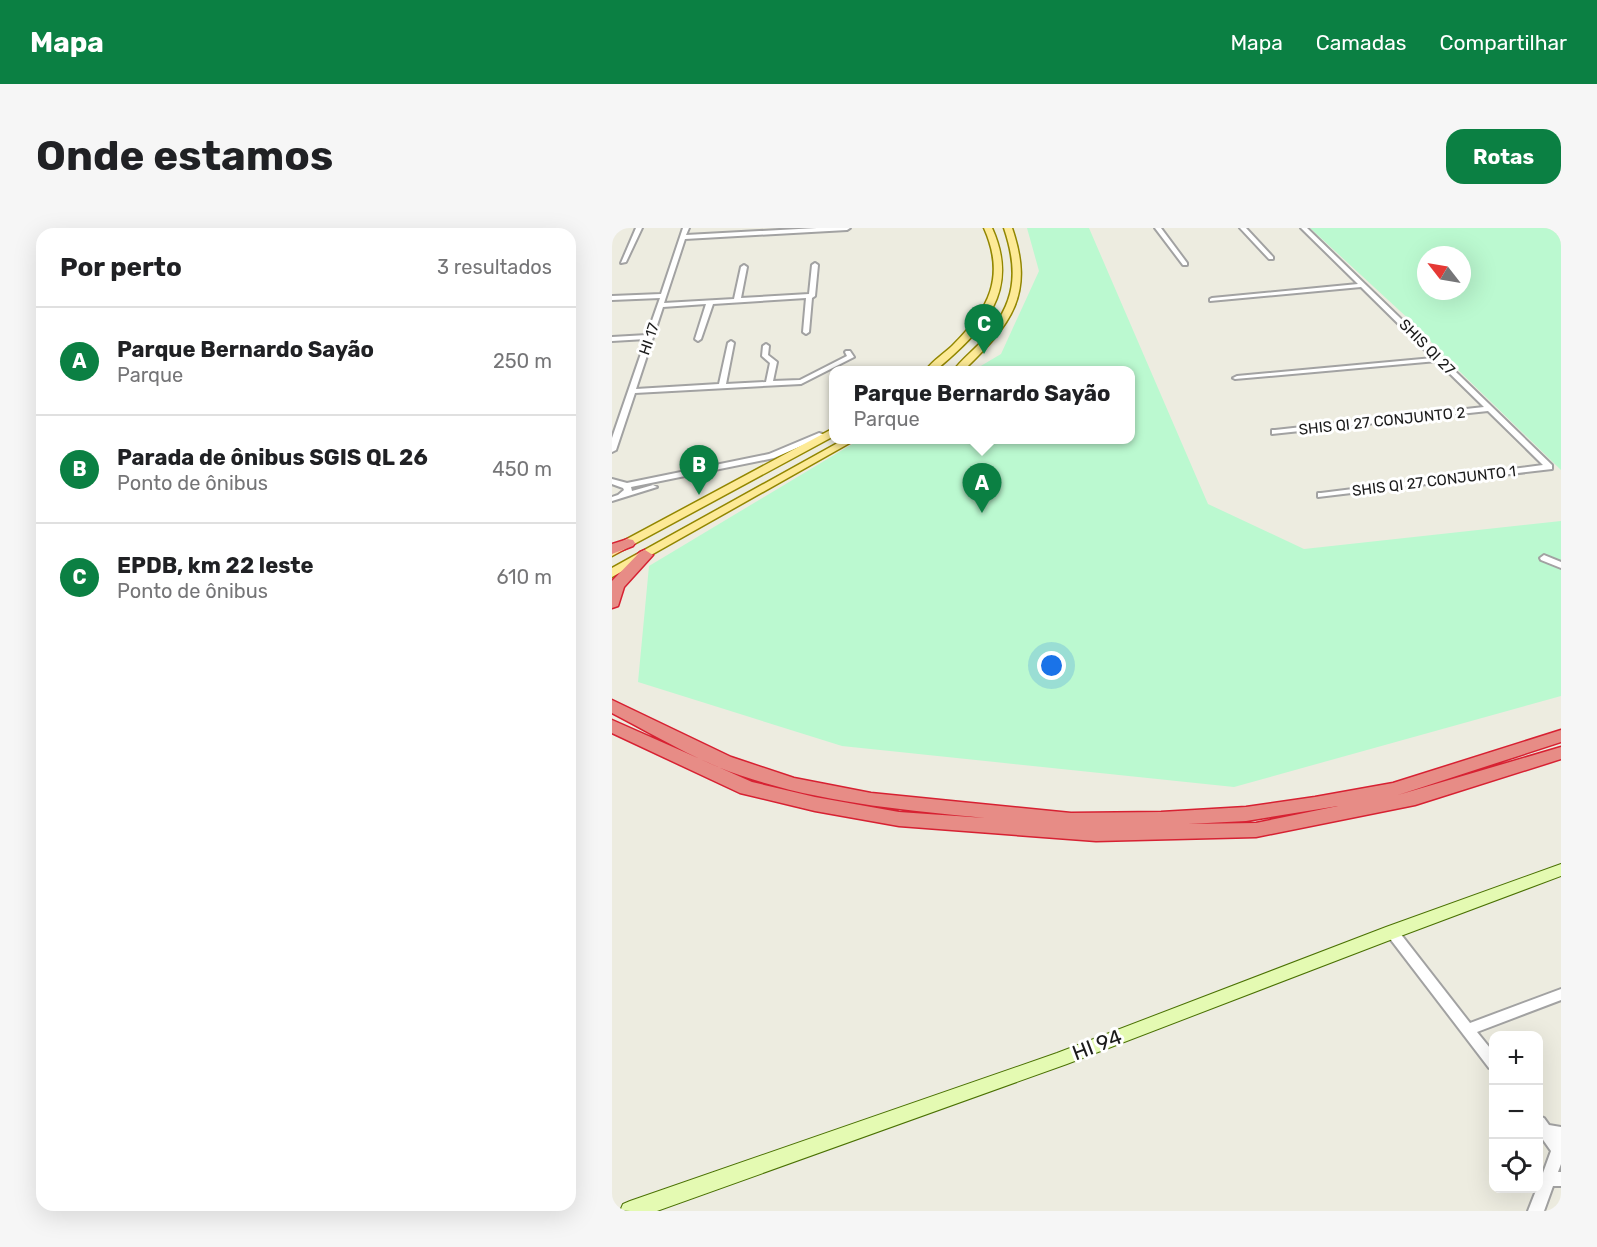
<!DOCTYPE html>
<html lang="pt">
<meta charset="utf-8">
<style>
body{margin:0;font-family:Rubik,sans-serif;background:#f6f6f6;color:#202124}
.controls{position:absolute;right:18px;bottom:18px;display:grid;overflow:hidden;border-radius:12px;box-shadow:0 6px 24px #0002}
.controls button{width:54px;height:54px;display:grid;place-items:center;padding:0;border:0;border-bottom:2px solid #e0e0e0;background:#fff;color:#202124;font:30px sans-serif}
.compass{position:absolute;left:805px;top:18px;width:54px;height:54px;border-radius:50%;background:#fff;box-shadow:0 6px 24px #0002;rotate:301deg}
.you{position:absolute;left:440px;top:438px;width:21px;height:21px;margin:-15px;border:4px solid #fff;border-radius:50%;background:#1a73e8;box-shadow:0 0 0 9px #1a73e833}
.badge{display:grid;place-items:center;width:39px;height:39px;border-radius:50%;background:#0b8043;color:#fff;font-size:20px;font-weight:700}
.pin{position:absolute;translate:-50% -50px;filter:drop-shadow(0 2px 3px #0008)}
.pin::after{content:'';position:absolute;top:32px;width:21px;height:18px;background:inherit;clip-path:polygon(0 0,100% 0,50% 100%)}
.popup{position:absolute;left:217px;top:138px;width:306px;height:78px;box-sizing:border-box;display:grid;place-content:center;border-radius:12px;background:#fff;filter:drop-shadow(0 2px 4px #0005);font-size:20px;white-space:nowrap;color:#757577}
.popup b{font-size:22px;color:#202124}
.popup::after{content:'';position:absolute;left:50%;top:100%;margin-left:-12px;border:12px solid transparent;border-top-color:#fff}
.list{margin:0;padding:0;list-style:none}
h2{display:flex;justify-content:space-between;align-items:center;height:78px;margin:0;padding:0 24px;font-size:26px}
h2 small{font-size:20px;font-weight:400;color:#757577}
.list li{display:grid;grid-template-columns:39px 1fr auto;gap:18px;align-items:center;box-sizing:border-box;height:108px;padding:0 24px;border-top:2px solid #e0e0e0}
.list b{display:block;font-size:22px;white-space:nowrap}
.list p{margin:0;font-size:20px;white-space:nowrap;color:#757577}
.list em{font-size:20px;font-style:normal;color:#757577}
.icon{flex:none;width:33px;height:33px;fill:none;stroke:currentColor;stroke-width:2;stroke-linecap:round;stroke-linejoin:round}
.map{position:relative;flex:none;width:949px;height:983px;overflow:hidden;border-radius:18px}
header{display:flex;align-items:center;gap:36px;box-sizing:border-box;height:84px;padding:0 30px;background:#0b8043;color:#fff}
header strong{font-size:28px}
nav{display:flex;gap:33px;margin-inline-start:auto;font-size:21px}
.intro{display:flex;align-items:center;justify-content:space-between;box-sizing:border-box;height:144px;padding:0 36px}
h1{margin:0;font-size:42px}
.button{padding:15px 27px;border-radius:18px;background:#0b8043;color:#fff;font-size:21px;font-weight:700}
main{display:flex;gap:36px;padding:0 36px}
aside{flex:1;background:#fff;border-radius:18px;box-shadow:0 6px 24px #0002}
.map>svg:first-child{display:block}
</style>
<header>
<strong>Mapa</strong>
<nav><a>Mapa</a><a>Camadas</a><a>Compartilhar</a></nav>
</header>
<div class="intro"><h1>Onde estamos</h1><a class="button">Rotas</a></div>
<main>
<aside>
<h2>Por perto<small>3 resultados</small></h2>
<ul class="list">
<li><span class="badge">A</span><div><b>Parque Bernardo Sayão</b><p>Parque</p></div><em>250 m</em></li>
<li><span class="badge">B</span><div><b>Parada de ônibus SGIS QL 26</b><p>Ponto de ônibus</p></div><em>450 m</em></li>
<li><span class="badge">C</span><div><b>EPDB, km 22 leste</b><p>Ponto de ônibus</p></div><em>610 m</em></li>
</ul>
</aside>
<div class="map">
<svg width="949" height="983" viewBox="0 0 949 983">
<rect width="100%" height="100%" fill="#edece0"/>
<!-- park -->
<path fill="#bbf9d0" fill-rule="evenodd" d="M415,0h62l119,276 96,45 257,-28v175l-327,91 -392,-41 -204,-64 11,-116 210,-126h271v-70h-156l27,-16 38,-83z
M698,0h251v242l-107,-104 -41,-43zM814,27h36v36h-36z"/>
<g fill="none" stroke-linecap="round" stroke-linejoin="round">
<defs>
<path id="street" d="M24,0h6l-16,34 -5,1z
M71,0h6l-3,7 131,-7h33l-3,2 -162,9 -21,64 70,-4 7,-32 3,-2 3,2 -6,31 68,-4 3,-29 3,-2 3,2 -3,31 -3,2 -3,34 -3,2 -3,-2 3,-34 -93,6 -12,35 -3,2 -3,-2 11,-35 -43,3 -27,82 83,-5 9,-41 3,-2 3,2 -8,41 40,-2 4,-19 -8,-7 1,-10 3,-2 3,2 -1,9 9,7 -4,19 27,-1 47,-24 -2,-4 1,-1h4l4,6 -53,27 -166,9 -19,57 -4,2v-14l34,-99 -34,2v-4l35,-2 13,-37 -48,2v-4l49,-2z
M543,0h6l26,35v2h-4z
M628,0h6l27,29v2h-4z
M689,0h6l245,237v4l-234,28v-4h3l222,-28 -55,-54 -216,23v-4h3l209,-23 -47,-46 -202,18 -2,-1 4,-2 196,-18 -72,-71 -151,14v-2l2,-1 146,-14z
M207,205l7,2 -52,23 -143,29 1,4 21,-6 4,2 -45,14v-4l6,-2 6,-5 -1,-2 -11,-4v-5l15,4 142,-29z
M932,327l17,7v6l-20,-8 -1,-2z
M780,699l4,1 74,95 91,-34v11l-84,32 17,21v17l-5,-2 -101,-132 -2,-4 2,-4z
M927,888l5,2 5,7 12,2v37l-3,8h3v14h-8l-9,25h-16l9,-23h2v-4l12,-33 -12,-17z"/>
<path id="secondary" d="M949,636v12l-163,61 -331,127 -410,147h-37l3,-7 7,-3 427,-148 329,-126z"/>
<path id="primary" d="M372,0h8c29,64 -9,102 -56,142h-10c6,-9 19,-17 27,-25 36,-36 53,-68 31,-117z
M392,0h8c23,67 -1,96 -48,142h-10c7,-10 20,-20 29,-30 33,-36 36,-68 21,-112z
M222,200v8l-222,120v-9z
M231,212h12l-243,137v-9z"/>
<path id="highway" d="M16,311l5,1 2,3 -2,3 -21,8v-10z
M33,322l8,5 -29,32 -6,19 -6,2v-27l28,-29z
M0,472l119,57 63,21 77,15 200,20 90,-1 85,-5 69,-10 78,-14 168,-53v12l-163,53 163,-48v12l-146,46 -159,32 -160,4 -197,-15 -84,-15 -75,-18 -128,-60v-13l140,62 63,15 84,15 86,6c-91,-9 -182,-17 -267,-51 -36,-15 -71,-36 -106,-54zM726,578l-82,17 -68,1 58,-3z"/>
</defs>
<!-- street casing -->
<use href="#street" stroke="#a2a2a2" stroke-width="4"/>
<!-- secondary casing -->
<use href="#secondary" stroke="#4a7103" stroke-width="2"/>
<!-- primary casing -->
<use href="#primary" stroke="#928600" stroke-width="3"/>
<!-- highway casing -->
<use href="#highway" stroke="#d72132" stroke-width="3"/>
<!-- street -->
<use href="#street" fill="#fff" fill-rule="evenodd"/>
<!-- secondary -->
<use href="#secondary" fill="#e4fab2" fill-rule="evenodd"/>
<!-- primary -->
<use href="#primary" fill="#fdea96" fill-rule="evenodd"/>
<!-- highway -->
<use href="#highway" fill="#e78c86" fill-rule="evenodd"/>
</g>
<g text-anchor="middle" stroke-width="6" stroke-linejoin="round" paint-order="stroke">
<!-- far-street labels -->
<g font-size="15" fill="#1b1b1b" stroke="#fff">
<text transform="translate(37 111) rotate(-71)" y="5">HI 17</text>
<text transform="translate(815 119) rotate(45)" y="5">SHIS QI 27</text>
<text transform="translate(770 193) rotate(-6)" y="5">SHIS QI 27 CONJUNTO 2</text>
<text transform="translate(822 253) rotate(-7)" y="5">SHIS QI 27 CONJUNTO 1</text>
</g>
<!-- near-street labels -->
<g font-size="21" fill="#1b1b1b" stroke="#fff">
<text transform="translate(485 817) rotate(-21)" y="7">HI 94</text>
</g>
</g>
</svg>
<div class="controls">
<button>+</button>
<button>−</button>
<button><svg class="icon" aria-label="locate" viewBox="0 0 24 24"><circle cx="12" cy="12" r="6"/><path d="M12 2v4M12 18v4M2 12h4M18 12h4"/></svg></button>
</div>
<svg class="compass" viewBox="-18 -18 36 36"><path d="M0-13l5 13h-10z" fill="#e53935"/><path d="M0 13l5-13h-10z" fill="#757577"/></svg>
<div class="you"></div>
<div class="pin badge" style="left:370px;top:285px">A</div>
<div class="popup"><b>Parque Bernardo Sayão</b>Parque</div>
<div class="pin badge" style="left:87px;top:267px">B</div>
<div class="pin badge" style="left:372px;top:126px">C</div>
</div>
</main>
